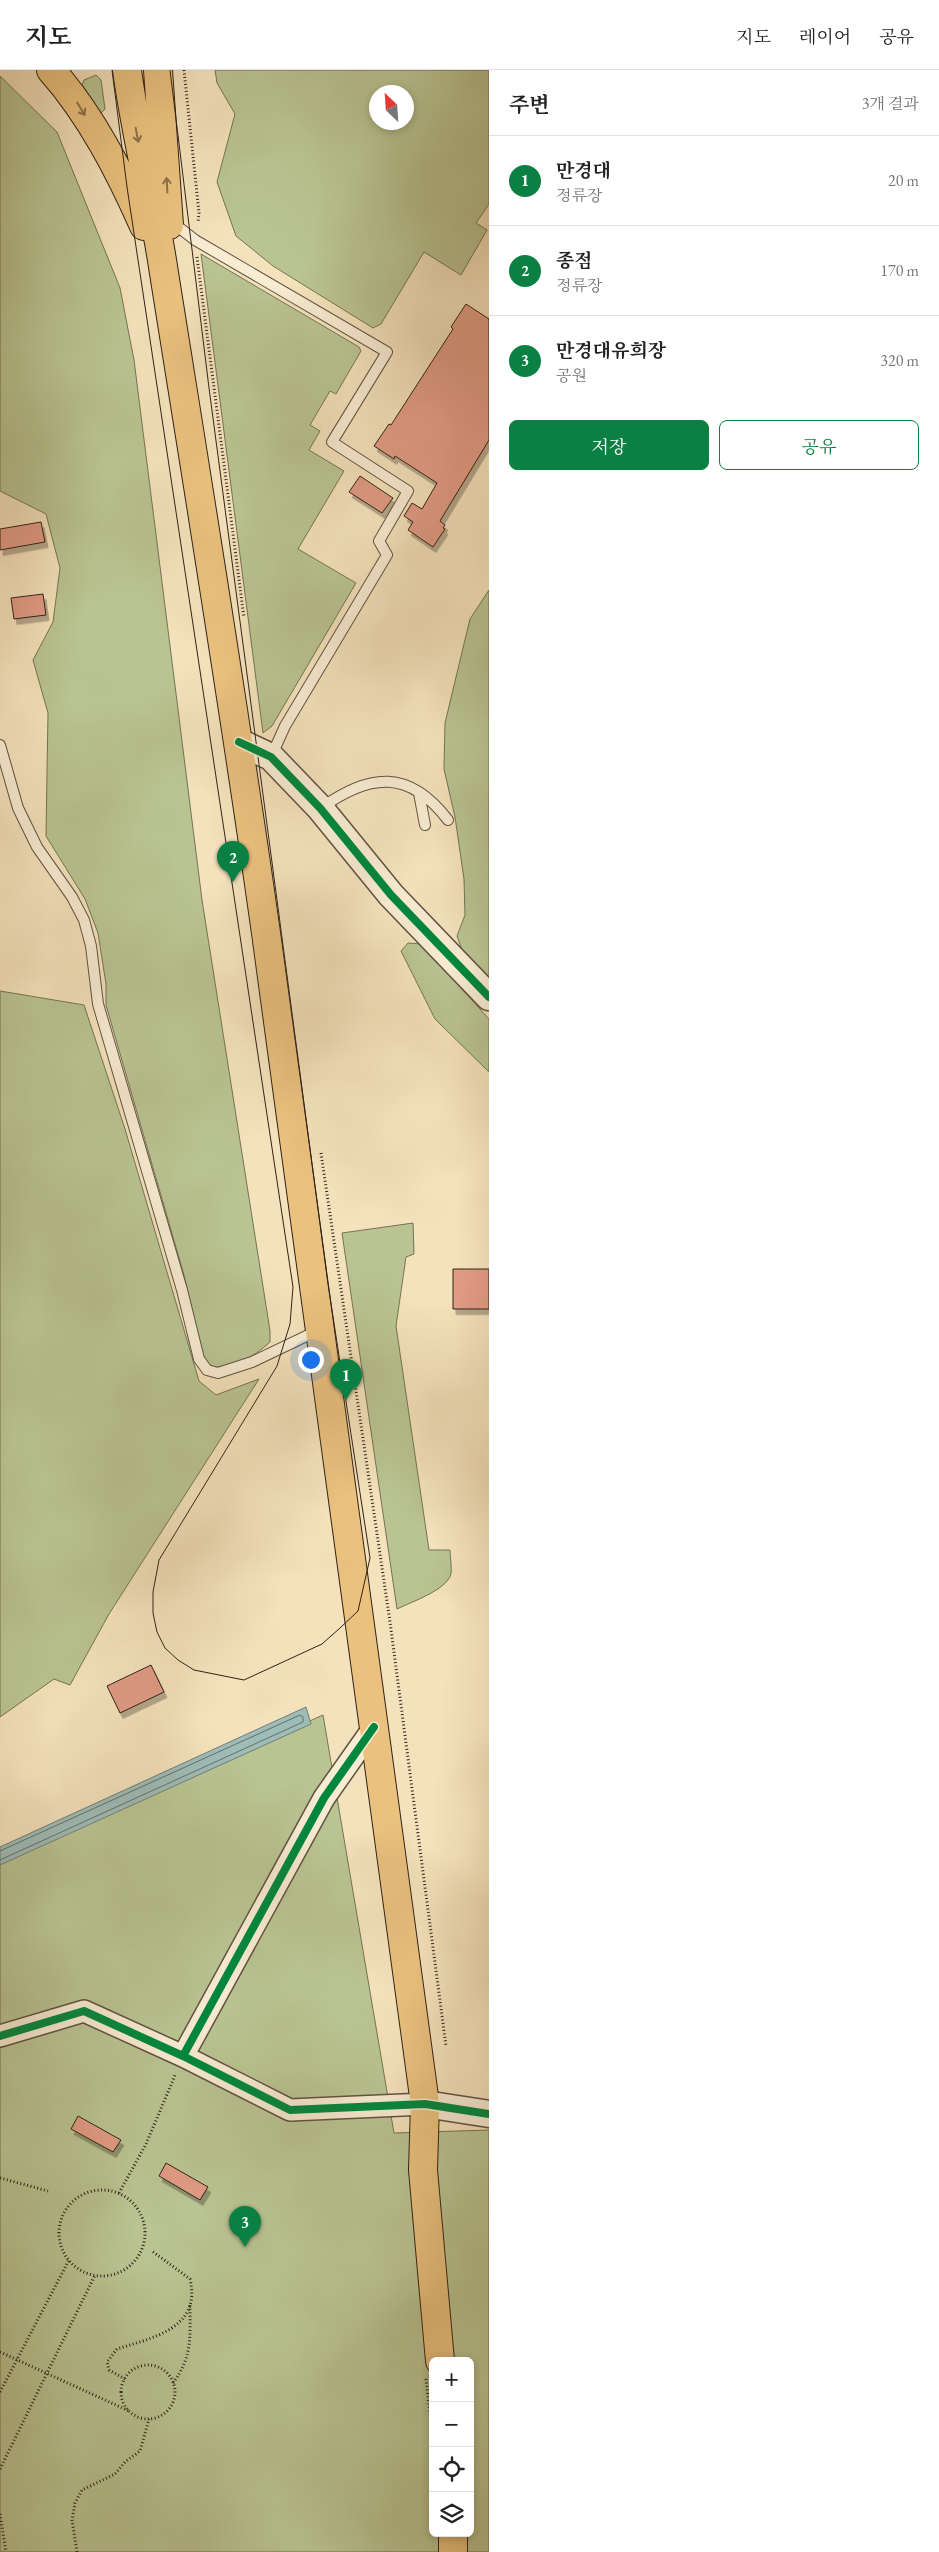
<!DOCTYPE html>
<html lang="ko">
<meta charset="utf-8">
<style>
body{margin:0;font-family:"EB Garamond","Noto Serif KR",serif;background:#f6f6f6;color:#222}
.controls{position:absolute;right:15px;bottom:15px;display:grid;overflow:hidden;border-radius:8px;box-shadow:0 2px 8px #0003}
.controls button{width:45px;height:45px;display:grid;place-items:center;padding:0;border:0;border-bottom:1px solid #e0e0e0;background:#fff;color:#222;font:25px sans-serif}
.compass{position:absolute;left:369px;top:15px;width:45px;height:45px;border-radius:50%;background:#fff;box-shadow:0 2px 8px #0003;rotate:335deg}
.you{position:absolute;left:310px;top:1289px;width:18px;height:18px;margin:-12px;border:4px solid #fff;border-radius:50%;background:#1a73e8;box-shadow:0 0 0 8px #1a73e833}
.badge{display:grid;place-items:center;width:32px;height:32px;border-radius:50%;background:#0b8043;color:#fff;font-size:16px;font-weight:700}
.pin{position:absolute;translate:-50% -41px;filter:drop-shadow(0 1px 2px #0008)}
.pin::after{content:'';position:absolute;top:26px;width:18px;height:15px;background:inherit;clip-path:polygon(0 0,100% 0,50% 100%)}
.list{margin:0;padding:0;list-style:none}
h2{display:flex;justify-content:space-between;align-items:center;height:65px;margin:0;padding:0 20px;font-size:21px}
h2 small{font-size:16px;font-weight:400;color:#767676}
.list li{display:grid;grid-template-columns:32px 1fr auto;gap:15px;align-items:center;box-sizing:border-box;height:90px;padding:0 20px;border-top:1px solid #e0e0e0}
.list b{display:block;font-size:19px;white-space:nowrap}
.list p{margin:0;font-size:16px;white-space:nowrap;color:#767676}
.list em{font-size:16px;font-style:normal;color:#767676}
.actions{display:flex;gap:10px;padding:15px 20px}
.actions a{flex:1;padding:11px 0;border:1px solid #0b8043;border-radius:8px;text-align:center;font-size:18px;color:#0b8043}
.actions .main{background:#0b8043;color:#fff}
.icon{flex:none;width:28px;height:28px;fill:none;stroke:currentColor;stroke-width:2;stroke-linecap:round;stroke-linejoin:round}
.map{position:relative;flex:none;width:489px;height:2482px;overflow:hidden}
header{display:flex;align-items:center;gap:30px;box-sizing:border-box;height:70px;padding:0 25px;background:#fff;border-bottom:1px solid #e0e0e0}
header strong{font-size:24px}
nav{display:flex;gap:28px;margin-inline-start:auto;font-size:18px}
main{display:flex}
aside{flex:1;background:#fff}
.map>svg:first-child{display:block}
</style>
<header>
<strong>지도</strong>
<nav><a>지도</a><a>레이어</a><a>공유</a></nav>
</header>
<main>
<div class="map">
<svg width="489" height="2482" viewBox="0 0 489 2482">
<defs>
<filter id="shadow"><feDropShadow dx="3" dy="5.5" stdDeviation="0" flood-color="#0004"/></filter>
</defs>
<rect width="100%" height="100%" fill="#f4e2bc"/>
<filter id="stains"><feTurbulence type="fractalNoise" baseFrequency=".004" numOctaves="4"/><feColorMatrix values="0 0 0 0 .2 0 0 0 0 .09 0 0 0 0 .02 0 0 0 .5 -.17"/></filter>
<radialGradient id="worn" r=".72"><stop offset=".6" stop-color="#630" stop-opacity="0"/><stop offset="1" stop-color="#630" stop-opacity=".3"/></radialGradient>
<!-- green -->
<path fill="#b9c492" stroke="#747355" fill-rule="evenodd" d="M215,0h274v134l-13,19 11,7 -26,45 -37,-23 -43,72 -8,4 -100,-62 -37,-30 -19,-54 18,-68 -18,-31zM377,22h30v30h-30z
M96,5l5,5 4,29 -5,5 -18,-29 2,-5z
M0,6l57,56 63,156 14,72 68,540 68,431v11c-16,15 -42,31 -64,23l-4,-10 -18,-80 -78,-270v-21l-8,-51 -13,-34 -39,-63 2,-123 -15,-53 20,-38 7,-54 -14,-54 -46,-23z
M201,184l158,93 2,4 -25,43 -6,-3 -20,34 10,6 -11,19 35,21 -46,78 58,34 -84,143 -9,7z
M489,520v387l-27,-27 -5,-14 8,-21 -1,-36 -9,-62 -11,-48 1,-46 25,-104z
M408,873l13,1 68,75v53l-54,-53 -34,-68z
M0,921l84,14 41,124 74,252 17,14 43,-16 -150,235 -39,71 -16,-6 -54,38z
M413,1153l1,31 -8,3 -10,69 33,224h21c0,7 2,17 1,24 -4,16 -40,28 -54,35l-55,-376z
M323,1645l71,418 95,-3v422h-489v-691zM433,2291h37v172h-37z"/>
<!-- water -->
<path fill="#9ebcb8" stroke="#727e78" d="M306,1637l5,17 -311,141v-18z"/>
<g fill="none" stroke-linecap="round" stroke-linejoin="round">
<!-- shore -->
<path stroke="#666f68" stroke-width="1" d="M0,1781l300,-136 3,2v5l-303,138"/>
</g>
<!-- building -->
<path fill="#e19b85" stroke="#2f2218" filter="url(#shadow)" d="M466,234l23,15v121l-49,81 5,4 -2,3 2,1 -12,18 -25,-17 5,-8 -9,-6 8,-13 10,6 15,-26 -42,-27 -1,3 -20,-13 15,-22 2,1 62,-96 -2,-2z
M360,406l33,22 -11,15 -33,-21z
M41,452l4,20 -45,8v-21z
M43,524l3,21 -32,4 -3,-21z
M453,1199h36v40h-36z
M151,1595l13,27 -44,21 -13,-27z
M78,2046l43,24 -8,12 -42,-23z
M166,2093l42,24 -8,13 -41,-24z"/>
<g fill="none" stroke-linecap="round" stroke-linejoin="round">
<defs>
<path id="service" d="M172,152l23,18 192,112 -55,90 76,49 -29,50 8,14 -102,171 -14,31
M0,675l18,63 19,39 35,50 12,23 7,26 7,58 84,286 17,69 8,11 11,3 34,-11 67,-32
M419,723l6,32
M321,738c49,-35 88,-39 127,12"/>
<path id="minor" d="M0,1966l84,-25 99,45 141,-258 50,-71
M183,1986l107,54 135,-6"/>
<path id="tertiary" d="M239,672l32,15 49,51 71,87 98,102
M425,2034l64,10"/>
<path id="primary" d="M51,0c40,45 69,102 93,156
M127,0c9,68 27,135 37,203 35,220 71,439 102,660l159,1171 -2,66 17,191
M158,0l11,155
M453,2463v19"/>
</defs>
<!-- service casing -->
<use href="#service" stroke="#605241" stroke-width="12"/>
<!-- minor casing -->
<use href="#minor" stroke="#605241" stroke-width="24"/>
<!-- tertiary casing -->
<use href="#tertiary" stroke="#605241" stroke-width="29"/>
<!-- primary casing -->
<use href="#primary" stroke="#2f2218" stroke-width="30"/>
<!-- path -->
<path stroke="#2f2218" stroke-width="3" stroke-dasharray="1 2.5" stroke-linecap="butt" d="M184,0l15,143 -1,10
M197,187l47,361
M321,1083l69,469 56,424
M0,2108l48,13
M59 2163a43 43 0 1 1 86 0a43 43 0 1 1-86 0Z
M119,2123l27,-49 30,-71
M0,2282l129,59
M121 2322a27 27 0 1 1 54 0a27 27 0 1 1-54 0Z
M125,2309l-16,-9 -2,-8 10,-13c34,-11 85,-20 73,-70l-38,-28
M426,2309l7,59
M173,2313c20,-27 17,-47 17,-79
M0,2322l69,-132
M0,2399l95,-194
M0,2444l6,38
M77,2482l-5,-32 3,-17 7,-13 33,-16 10,-12 15,-11 9,-32"/>
<!-- service -->
<use href="#service" stroke="#f8ecd3" stroke-width="10"/>
<!-- minor -->
<use href="#minor" stroke="#f8ecd3" stroke-width="21"/>
<!-- tertiary -->
<use href="#tertiary" stroke="#f8ecd3" stroke-width="26"/>
<!-- primary -->
<use href="#primary" stroke="#eac17e" stroke-width="28"/>
<!-- tram -->
<path stroke="#2f2218" stroke-width="1" d="M112,0l15,117 166,1100 -3,37 -13,42 -118,194 -6,32v21l4,19 8,16 13,12 16,10 50,10 78,-36 18,-16 18,-17 12,-53 -42,-274 -119,-896 -39,-318"/>
<defs>
<path id="cycleway" d="M239,672l32,15 49,51 71,87 98,102
M0,1966l84,-25 99,45 141,-258 50,-71
M183,1986l107,54 135,-6 64,10"/>
</defs>
<!-- cycleway casing -->
<use href="#cycleway" stroke="#f8ecd3" stroke-width="11"/>
<!-- cycleway -->
<use href="#cycleway" stroke="#00873e" stroke-width="8"/>
</g>
<!-- one-way arrows -->
<defs><path id="oneway-shaft" d="M-6 0H5M1.5-3L5.5 0L1.5 3" fill="none" stroke-width="1.6" stroke-linecap="round" stroke-linejoin="round" transform="scale(1.25)"/></defs>
<g stroke="#8c724b">
<use href="#oneway-shaft" transform="translate(81 39) rotate(59)"/>
<use href="#oneway-shaft" transform="translate(137 65) rotate(79)"/>
<use href="#oneway-shaft" transform="translate(167 115) rotate(-93)"/>
</g>
<rect width="100%" height="100%" filter="url(#stains)"/>
<rect width="100%" height="100%" fill="url(#worn)"/>
</svg>
<div class="controls">
<button>+</button>
<button>−</button>
<button><svg class="icon" aria-label="locate" viewBox="0 0 24 24"><circle cx="12" cy="12" r="6"/><path d="M12 2v4M12 18v4M2 12h4M18 12h4"/></svg></button>
<button><svg class="icon" aria-label="layers" viewBox="0 0 24 24"><path d="M12 4l9 5-9 5-9-5zM3 14l9 5 9-5"/></svg></button>
</div>
<svg class="compass" viewBox="-18 -18 36 36"><path d="M0-13l5 13h-10z" fill="#e53935"/><path d="M0 13l5-13h-10z" fill="#767676"/></svg>
<div class="you"></div>
<div class="pin badge" style="left:346px;top:1330px">1</div>
<div class="pin badge" style="left:233px;top:812px">2</div>
<div class="pin badge" style="left:245px;top:2177px">3</div>
</div>
<aside>
<h2>주변<small>3개 결과</small></h2>
<ul class="list">
<li><span class="badge">1</span><div><b>만경대</b><p>정류장</p></div><em>20 m</em></li>
<li><span class="badge">2</span><div><b>종점</b><p>정류장</p></div><em>170 m</em></li>
<li><span class="badge">3</span><div><b>만경대유희장</b><p>공원</p></div><em>320 m</em></li>
</ul>
<div class="actions"><a class="main">저장</a><a>공유</a></div>
</aside>
</main>
